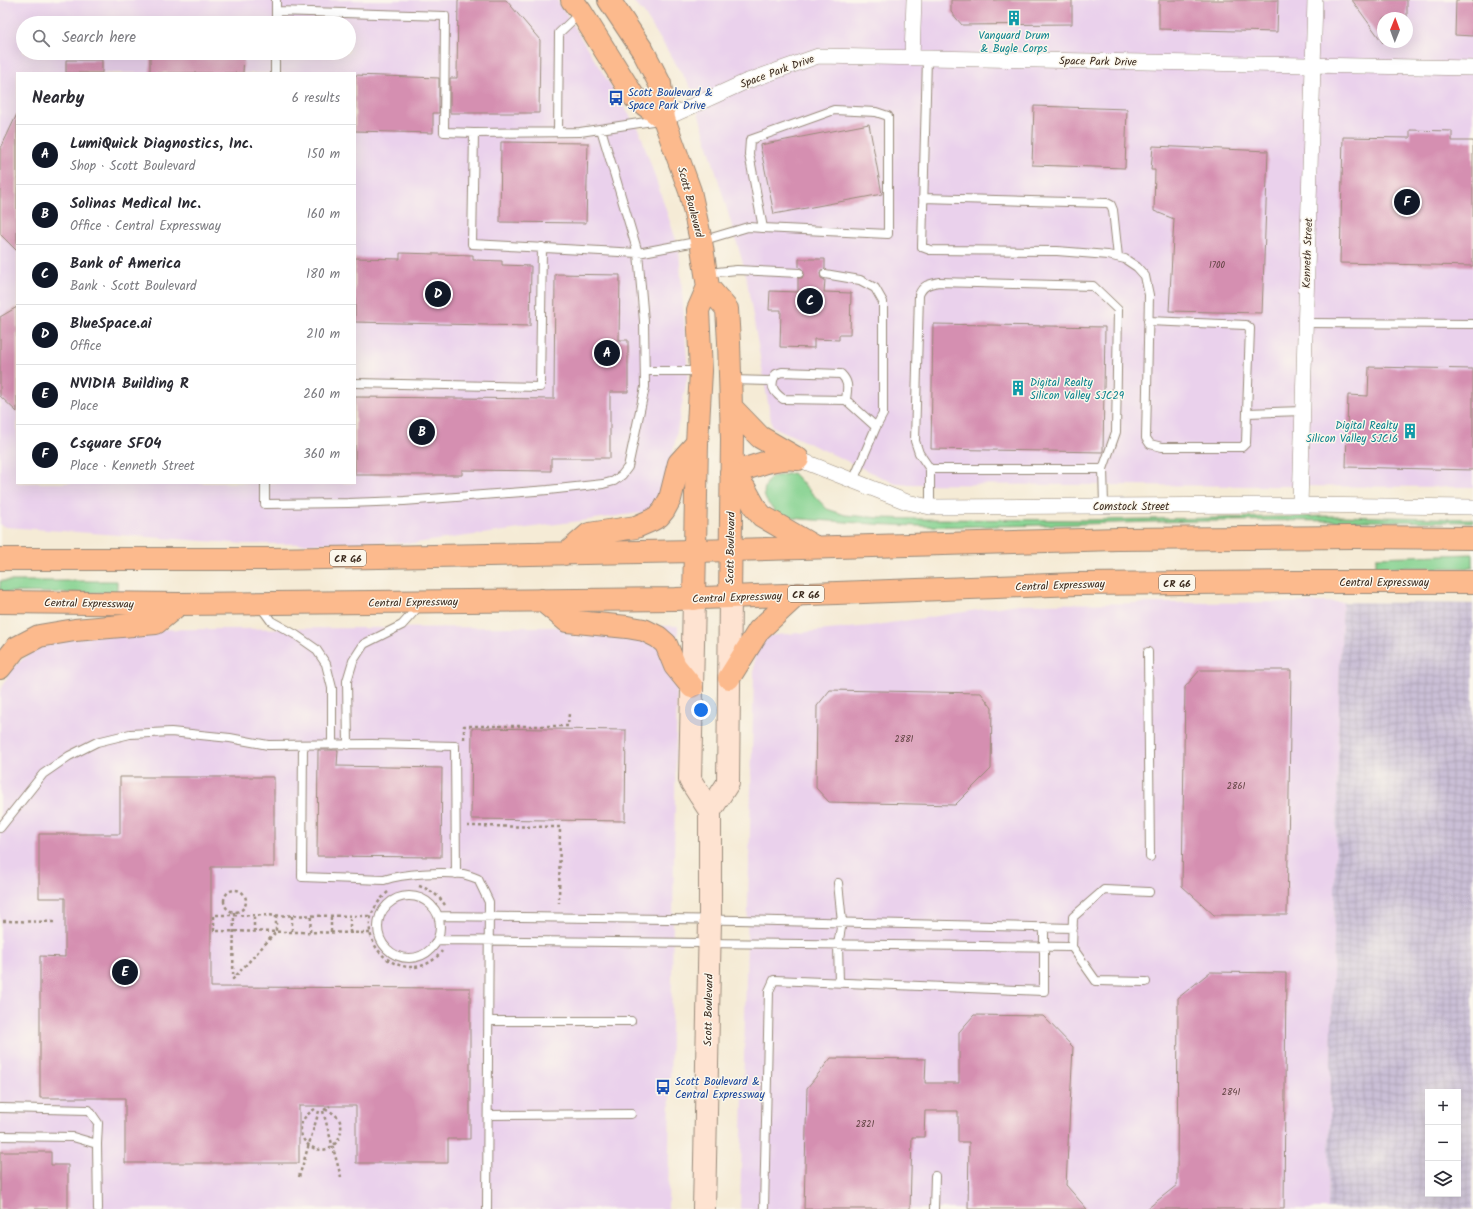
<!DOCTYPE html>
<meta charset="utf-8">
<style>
body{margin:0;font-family:Kalam,sans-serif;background:#f2f2f3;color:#2b2b33}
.controls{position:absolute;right:12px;bottom:12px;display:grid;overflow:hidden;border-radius:0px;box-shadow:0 4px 16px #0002}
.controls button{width:36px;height:36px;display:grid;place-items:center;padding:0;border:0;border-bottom:1px solid #e1e1e2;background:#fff;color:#2b2b33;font:20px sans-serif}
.compass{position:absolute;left:1377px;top:12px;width:36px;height:36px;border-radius:50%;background:#fff;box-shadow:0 4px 16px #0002;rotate:1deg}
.you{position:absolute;left:701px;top:710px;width:14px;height:14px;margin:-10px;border:3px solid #fff;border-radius:50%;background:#1a73e8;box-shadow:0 0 0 6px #1a73e833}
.badge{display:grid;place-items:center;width:26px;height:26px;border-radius:50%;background:#111827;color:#fff;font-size:13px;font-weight:700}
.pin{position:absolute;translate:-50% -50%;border:2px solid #fff;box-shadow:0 1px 4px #0006}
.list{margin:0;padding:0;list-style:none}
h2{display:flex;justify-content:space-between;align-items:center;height:52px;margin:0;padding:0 16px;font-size:17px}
h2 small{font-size:13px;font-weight:400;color:#7c7c81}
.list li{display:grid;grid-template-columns:26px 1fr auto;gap:12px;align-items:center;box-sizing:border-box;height:60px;padding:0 16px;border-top:1px solid #e1e1e2}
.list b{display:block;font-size:15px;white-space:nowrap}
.list p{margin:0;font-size:13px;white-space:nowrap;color:#7c7c81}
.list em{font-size:13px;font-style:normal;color:#7c7c81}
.icon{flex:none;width:22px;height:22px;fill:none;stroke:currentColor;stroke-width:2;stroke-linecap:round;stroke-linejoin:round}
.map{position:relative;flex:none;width:1473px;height:1209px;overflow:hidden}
.search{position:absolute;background:#fff;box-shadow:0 4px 16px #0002;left:16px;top:16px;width:340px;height:44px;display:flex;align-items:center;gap:10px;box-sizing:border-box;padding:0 14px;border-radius:22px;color:#7c7c81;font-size:15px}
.panel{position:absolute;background:#fff;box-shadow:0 4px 16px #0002;left:16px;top:72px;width:340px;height:412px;border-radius:0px}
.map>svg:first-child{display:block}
</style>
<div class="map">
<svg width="1473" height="1209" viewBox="0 0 1473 1209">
<defs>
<pattern id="industrial-grid" width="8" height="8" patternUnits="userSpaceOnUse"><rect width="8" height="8" fill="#cabfd6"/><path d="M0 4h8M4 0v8" fill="none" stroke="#aea4b7"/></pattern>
</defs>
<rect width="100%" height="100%" fill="#fbf7ec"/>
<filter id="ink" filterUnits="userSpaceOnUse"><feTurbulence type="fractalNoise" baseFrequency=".025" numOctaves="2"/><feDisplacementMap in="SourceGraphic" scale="8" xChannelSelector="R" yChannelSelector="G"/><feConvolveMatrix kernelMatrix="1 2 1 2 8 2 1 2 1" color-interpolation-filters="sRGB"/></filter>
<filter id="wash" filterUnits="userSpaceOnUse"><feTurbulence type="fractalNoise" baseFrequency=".012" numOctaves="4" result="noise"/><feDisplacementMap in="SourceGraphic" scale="16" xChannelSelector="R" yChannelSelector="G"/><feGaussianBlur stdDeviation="0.9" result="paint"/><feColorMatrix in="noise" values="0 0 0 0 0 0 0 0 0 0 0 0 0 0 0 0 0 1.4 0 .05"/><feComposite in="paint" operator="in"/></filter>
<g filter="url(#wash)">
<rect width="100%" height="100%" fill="#f5ebd6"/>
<!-- built -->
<path fill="#ead1ec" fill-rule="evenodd" d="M0,0h557l83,132 39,117 9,125 -26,136 -247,33 -168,1 -241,-17 -6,-2zM23,23h326v30h-326zM17,73h338v410h-338z
M632,0h841v487l-577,-3 -124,-58 -27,-156 -54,-182 -47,-75zM1383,18h24v24h-24z
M1343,602l-3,63 -12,544h-588l15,-572 115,-11 148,-22z
M678,626l-10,583h-668v-517l11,-23 48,-39z"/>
<!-- industrial -->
<path fill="url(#industrial-grid)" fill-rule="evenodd" d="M1343,602l130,2v605h-145l12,-544zM1428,1092h30v102h-30z"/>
<!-- grass -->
<path fill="#85d290" stroke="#607e57" d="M793,473l34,36 18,6 36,3 36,1 174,1 248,-4 134,3v3c-119,-1 -237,-3 -356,1 -90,2 -181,7 -271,-1 -25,-2 -50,-2 -74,-8l3,-4c-13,-10 -14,-21 -4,-33z
M1473,554v14l-97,-1v-10z
M0,581h117v11l-49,1 -68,-1z"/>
<g id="blocks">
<!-- building -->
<path fill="#d58fb1" d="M458,0h48l34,40 -1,73h-89v-35h7z
M951,0h121v24l-110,1 -11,-13z
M1159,0h119l-1,32 -118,-3z
M1352,0h55v18h-24v25z
M1456,0h17v36l-18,-1z
M150,53h94l-1,20h-93z
M66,60h36v13h-36z
M355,75l84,3v35h-6v20l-78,-2z
M1034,106l93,3 -2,59 -93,-3z
M17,114v137l-17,-17v-84z
M869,124l13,70 -108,20 -14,-69z
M1410,130l42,1v10h21v125l-133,-3 3,-126 67,1z
M501,142l87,1 -2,80 -86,-1z
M1153,146l115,5 -6,162 -93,-2 5,-92 -20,-8 1,-41h-4z
M400,253l73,2v5l29,1v4l29,1 -1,60 -175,-4v-64l45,1z
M799,259h26v10l-4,1 -1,3 1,5 4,2 -1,12 27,1 -1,42h-11v5l-25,-1v9l-34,-1 1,-37h-12l1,-19 28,1v-14h4l2,-5 -2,-4 -3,-2z
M555,274l65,1 -1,65h9v52h-18v66h-59v13l-89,-1v5h-107v-78l199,2z
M17,307v105l-17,-16v-79z
M933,324l172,3 -2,125 -172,-3z
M1369,367l104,2v101l-127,-3 2,-72 20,1z
M1200,670h91l-4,245h-73l-32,-29 3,-199z
M830,690l151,3 11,15 -1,61 -36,36 -126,-3 -13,-14 1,-82z
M472,728l154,2 -1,91 -154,-2z
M318,750h20l-1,16 105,2 -1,89 -124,-1z
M120,777h154v90h-63v120l259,1v151h-22v24h-92v-57h-57v57h-174v-65h-85v-142l25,1v-59h-26v-64h81z
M1210,972l76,1 -2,236h-137l30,-24 1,-187z
M974,1015l69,1 30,31 -7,138 21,24h-119l1,-67h-11v-31h-33l-1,26h-12l-2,72h-106l3,-121 24,-30 95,1 -1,24h34v-51z
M0,1152h51v13h17v44h-68z"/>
</g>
</g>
<g filter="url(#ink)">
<use href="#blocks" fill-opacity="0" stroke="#988a7a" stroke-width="1"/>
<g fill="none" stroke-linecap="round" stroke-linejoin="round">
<defs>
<path id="service" d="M276,11l169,5 -1,116 30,1 -2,111 166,9 63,-12 47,-14 15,1 125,6v-118l-12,-4 -42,-2 -84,30 -1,14 14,74
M276,23v-23
M927,58l-5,189 8,3 127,1 51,4 17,4 12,8 8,9 4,19 -3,143 4,6 12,3h80l4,-4 1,-30 56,-2
M275,73v-20
M558,132l1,-99 22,-21
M474,133l106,-1 79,-12
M923,198l184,5 4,2 2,5 5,47
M707,273l30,-3 62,3
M825,274l35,6 15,8 8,14v112l-7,13
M1148,321l98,4 4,3 -3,85
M1305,323l168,1
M645,371h55
M731,380l41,1
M355,383l185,4 2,-140
M846,400c1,-11 4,-17 -5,-26l-59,-2 -6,2c-7,11 -3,18 7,25l63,1 30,27 -23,54
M930,469h173
M265,483v21l83,-1 56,-2 144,-11 55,-6 11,-3 8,-6 6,-8 17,-80 -1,-66 -6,-68 -37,-124
M930,507v-38l-11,-16 -4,-12 4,-146c4,-10 10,-11 20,-13l154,4 25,24 -2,122 -13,37 1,36
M260,606l11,15 25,14 20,14 10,15 6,24v57
M1148,652l2,205
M303,745l-1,132 82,3c21,-7 57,-8 79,-6 5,1 10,3 15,5l11,23 -2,307
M348,745l-1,-64 6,-20 11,-17 38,-19 17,-19
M0,828l43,-54 26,-18 28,-14 33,-8 41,-2 59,6 38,7 103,-1 84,2 1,128
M838,883l4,39 -4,23 1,37
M378 927a31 31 0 1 1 62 0a31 31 0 1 1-62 0Z
M439,916l301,4 333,8
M438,940l634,7
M1146,982l-50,-1 -24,-34 1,-30 31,-27 45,2
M489,1021h142
M0,1108l89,2 9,13 -1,21
M488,1115l143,-1
M0,1136l73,1 24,7 1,65
M764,1209l5,-218 5,-11 270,11v-64
M934,1209l1,-33"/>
<path id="minor" d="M912,57l2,-57
M664,119l81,-37 73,-26 655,12
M798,459l109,43 23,5 370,-2 173,2
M1300,505l15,-505"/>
<path id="secondary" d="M694,599l-4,181 20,31
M704,1209l6,-289v-109l18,-28 2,-186"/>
<path id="primary" d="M572,0l9,12 53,85 30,22
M609,0l34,51 17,33 4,35 26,72 11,50 7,46 19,22 2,33 3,97 -2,158
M731,407l29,30 38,22
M731,473c22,-5 43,-17 67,-14
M694,599l3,-156 4,-72 -3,-61 10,-23"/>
<path id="trunk" d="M731,473l14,16 11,20 6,7 53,31
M566,554l23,-20 47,-7 16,-7 7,-4 5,-6 6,-11 9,-36 18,-20
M0,559h270l425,-8 423,-12 237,-2 118,1
M542,600l25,21 60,6 17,3 14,7 8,7 9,22 17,21
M0,602l179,2 497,-5 402,-15 219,-2h176
M0,668l16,-20 23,-12 36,-6 81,-7 23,-19
M729,678l30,-48 39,-36"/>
</defs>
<!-- service casing -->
<use href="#service" stroke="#988a7a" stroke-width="10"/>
<!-- minor casing -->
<use href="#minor" stroke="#988a7a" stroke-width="16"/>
<!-- secondary casing -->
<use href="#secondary" stroke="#988a7a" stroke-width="24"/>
<!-- primary casing -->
<use href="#primary" stroke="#988a7a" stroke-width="24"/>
<!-- trunk casing -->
<use href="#trunk" stroke="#988a7a" stroke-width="24"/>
<!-- path -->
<path stroke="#988a7a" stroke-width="2.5" stroke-dasharray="3 3" stroke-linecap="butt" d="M464,739v-13h104l1,-13
M467,826l93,1 -1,76
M419,886c12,4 19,9 26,19
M224 901a11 11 0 1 1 22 0a11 11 0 1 1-22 0Z
M388,892c-52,45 20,104 54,59
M234,912l-1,67 43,-47v-16
M292,916v16
M3,921l52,1
M254,932v-17
M310,932l1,-16
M331,932v-16
M350,933v-17
M370,933l-156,-2v-16l157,1
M315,1109c-8,5 -15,11 -14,22 0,6 4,12 9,15 25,17 47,-27 16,-36
M324,1110l6,-4
M323,1111l18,66
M299,1177l20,-66"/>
<!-- service -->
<use href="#service" stroke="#fff" stroke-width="8"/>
<!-- minor -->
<use href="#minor" stroke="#fff" stroke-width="15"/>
<!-- secondary -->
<use href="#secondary" stroke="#fee3d1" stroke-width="22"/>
<!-- primary -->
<use href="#primary" stroke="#fcba8d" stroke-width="22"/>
<!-- trunk -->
<use href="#trunk" stroke="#fcba8d" stroke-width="22"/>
</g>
</g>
<!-- icons -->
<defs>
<symbol id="building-bare" viewBox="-9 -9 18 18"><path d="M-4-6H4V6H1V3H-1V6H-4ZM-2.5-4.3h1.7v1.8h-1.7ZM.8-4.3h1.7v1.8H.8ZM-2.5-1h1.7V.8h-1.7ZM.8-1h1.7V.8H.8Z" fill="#0f9aa8" stroke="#fbf7ec" stroke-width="2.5" paint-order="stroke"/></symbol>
<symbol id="bus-bare" viewBox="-9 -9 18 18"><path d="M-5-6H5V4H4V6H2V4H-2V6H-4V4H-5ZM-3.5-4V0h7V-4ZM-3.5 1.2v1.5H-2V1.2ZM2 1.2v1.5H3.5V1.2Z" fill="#1a4fb4" stroke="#fbf7ec" stroke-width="2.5" paint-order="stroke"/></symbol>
</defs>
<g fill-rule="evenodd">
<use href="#building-bare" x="1003" y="7" width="22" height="22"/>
<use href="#bus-bare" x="605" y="87" width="22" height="22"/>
<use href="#building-bare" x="1007" y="377" width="22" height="22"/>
<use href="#building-bare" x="1399" y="420" width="22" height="22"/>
<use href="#bus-bare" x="652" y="1076" width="22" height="22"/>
</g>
<g text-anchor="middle" stroke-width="3" stroke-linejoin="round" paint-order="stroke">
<!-- number labels -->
<g font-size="9" fill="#624343">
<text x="1217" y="268">1700</text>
<text x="904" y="742">2881</text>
<text x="1236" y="789">2861</text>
<text x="1231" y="1095">2841</text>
<text x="865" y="1127">2821</text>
</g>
<!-- shield labels -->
<g fill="#fbf7ec" stroke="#75685c" stroke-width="1">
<rect x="330" y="550" width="36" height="16" rx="3"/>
<rect x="1159" y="575" width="36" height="16" rx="3"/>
<rect x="788" y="586" width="36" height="16" rx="3"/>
</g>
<g font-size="10" font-weight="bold" fill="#3b2a1e">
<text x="348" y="562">CR G6</text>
<text x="1177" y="587">CR G6</text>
<text x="806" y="598">CR G6</text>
</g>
<!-- culture labels -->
<g font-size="11" fill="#0d838f" stroke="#fbf7ec">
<text x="1014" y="39">Vanguard Drum<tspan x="1014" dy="13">&amp; Bugle Corps</tspan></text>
<text x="1030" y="386" text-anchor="start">Digital Realty<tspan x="1030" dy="13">Silicon Valley SJC29</tspan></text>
<text x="1398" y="429" text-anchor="end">Digital Realty<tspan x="1398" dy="13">Silicon Valley SJC16</tspan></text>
</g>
<!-- street labels -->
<g font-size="11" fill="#3b2a1e" stroke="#fbf7ec">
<text transform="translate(1098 61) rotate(1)" y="4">Space Park Drive</text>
<text transform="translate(777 71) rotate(-20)" y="4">Space Park Drive</text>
<text transform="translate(691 202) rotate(75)" y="4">Scott Boulevard</text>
<text transform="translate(1307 253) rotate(-88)" y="4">Kenneth Street</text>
<text x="1131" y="510">Comstock Street</text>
<text transform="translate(730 548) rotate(-89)" y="4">Scott Boulevard</text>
<text x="1384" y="586">Central Expressway</text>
<text transform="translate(1060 585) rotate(-2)" y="4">Central Expressway</text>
<text transform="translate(737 597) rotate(-2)" y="4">Central Expressway</text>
<text transform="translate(413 602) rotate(-1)" y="4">Central Expressway</text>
<text transform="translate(89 603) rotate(1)" y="4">Central Expressway</text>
<text transform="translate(708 1010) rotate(-89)" y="4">Scott Boulevard</text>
</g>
<!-- transit labels -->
<g font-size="11" fill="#164399" stroke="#fbf7ec" text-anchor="start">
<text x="628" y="96">Scott Boulevard &amp;<tspan x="628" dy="13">Space Park Drive</tspan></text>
<text x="675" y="1085">Scott Boulevard &amp;<tspan x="675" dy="13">Central Expressway</tspan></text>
</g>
</g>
</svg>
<div class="controls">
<button>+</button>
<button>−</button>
<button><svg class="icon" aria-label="layers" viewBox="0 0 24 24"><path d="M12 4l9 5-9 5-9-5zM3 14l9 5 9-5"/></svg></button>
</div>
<svg class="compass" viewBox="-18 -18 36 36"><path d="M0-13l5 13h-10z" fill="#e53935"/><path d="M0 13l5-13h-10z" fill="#7c7c81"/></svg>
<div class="you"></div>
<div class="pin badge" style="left:607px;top:353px">A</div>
<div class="pin badge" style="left:422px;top:432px">B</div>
<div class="pin badge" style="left:810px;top:301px">C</div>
<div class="pin badge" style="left:438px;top:294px">D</div>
<div class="pin badge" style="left:125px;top:972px">E</div>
<div class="pin badge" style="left:1407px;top:202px">F</div>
<div class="search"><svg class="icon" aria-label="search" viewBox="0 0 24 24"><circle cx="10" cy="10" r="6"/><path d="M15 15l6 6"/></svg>Search here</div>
<section class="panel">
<h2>Nearby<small>6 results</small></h2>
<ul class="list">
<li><span class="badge">A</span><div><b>LumiQuick Diagnostics, Inc.</b><p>Shop · Scott Boulevard</p></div><em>150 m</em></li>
<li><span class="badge">B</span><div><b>Solinas Medical Inc.</b><p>Office · Central Expressway</p></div><em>160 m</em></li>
<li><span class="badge">C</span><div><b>Bank of America</b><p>Bank · Scott Boulevard</p></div><em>180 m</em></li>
<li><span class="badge">D</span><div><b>BlueSpace.ai</b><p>Office</p></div><em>210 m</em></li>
<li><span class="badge">E</span><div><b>NVIDIA Building R</b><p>Place</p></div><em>260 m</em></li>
<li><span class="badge">F</span><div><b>Csquare SFO4</b><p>Place · Kenneth Street</p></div><em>360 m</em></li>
</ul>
</section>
</div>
